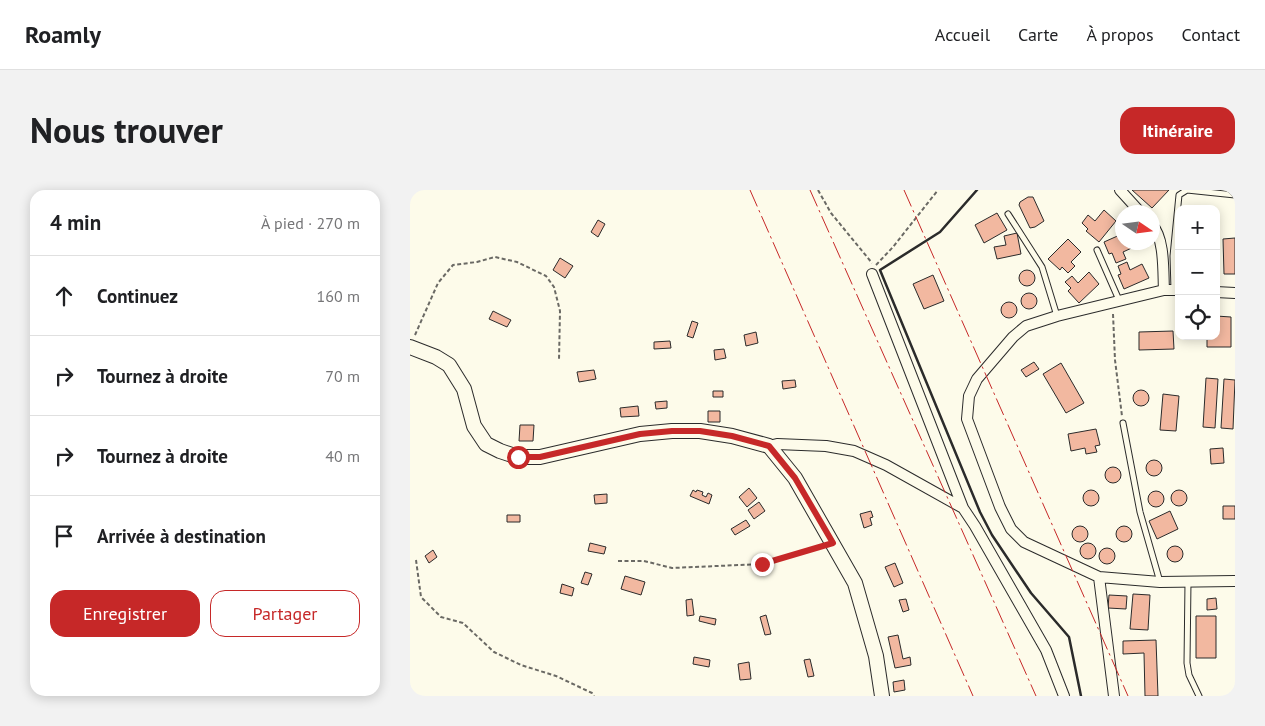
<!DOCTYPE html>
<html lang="fr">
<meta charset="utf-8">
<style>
body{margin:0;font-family:"PT Sans",sans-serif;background:#f2f2f2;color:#202124}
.controls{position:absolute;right:15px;top:15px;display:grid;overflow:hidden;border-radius:10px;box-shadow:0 2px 12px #0003}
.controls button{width:45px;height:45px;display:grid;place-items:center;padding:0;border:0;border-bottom:1px solid #e0e0e0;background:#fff;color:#202124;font:25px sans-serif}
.compass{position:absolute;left:705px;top:15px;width:45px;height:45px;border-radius:50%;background:#fff;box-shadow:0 2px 12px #0003;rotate:103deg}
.stop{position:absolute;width:15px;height:15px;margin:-11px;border:4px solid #c62828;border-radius:50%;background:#fff}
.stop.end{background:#c62828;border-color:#fff;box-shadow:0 1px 5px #0008}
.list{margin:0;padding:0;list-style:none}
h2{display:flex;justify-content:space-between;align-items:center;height:65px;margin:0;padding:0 20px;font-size:21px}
h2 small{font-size:16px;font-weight:400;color:#757577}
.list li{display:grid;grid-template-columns:32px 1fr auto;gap:15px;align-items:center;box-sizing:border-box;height:80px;padding:0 20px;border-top:1px solid #e0e0e0}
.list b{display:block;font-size:19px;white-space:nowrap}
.list em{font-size:16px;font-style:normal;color:#757577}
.actions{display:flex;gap:10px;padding:15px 20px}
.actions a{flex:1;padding:11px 0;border:1px solid #c62828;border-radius:15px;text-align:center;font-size:18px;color:#c62828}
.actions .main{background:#c62828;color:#fff}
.icon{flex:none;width:28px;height:28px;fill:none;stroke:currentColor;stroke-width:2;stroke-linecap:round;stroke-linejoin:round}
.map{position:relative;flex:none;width:825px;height:506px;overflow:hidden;border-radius:15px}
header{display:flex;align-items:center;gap:30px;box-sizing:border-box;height:70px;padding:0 25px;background:#fff;border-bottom:1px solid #e0e0e0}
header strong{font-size:24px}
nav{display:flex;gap:28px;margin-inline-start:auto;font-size:18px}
.intro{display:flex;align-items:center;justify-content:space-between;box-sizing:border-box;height:120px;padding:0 30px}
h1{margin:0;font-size:35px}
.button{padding:12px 22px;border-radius:15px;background:#c62828;color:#fff;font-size:18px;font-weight:700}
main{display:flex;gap:30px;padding:0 30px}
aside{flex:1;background:#fff;border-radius:15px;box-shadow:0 2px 12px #0003}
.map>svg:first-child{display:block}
</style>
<header>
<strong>Roamly</strong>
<nav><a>Accueil</a><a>Carte</a><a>À propos</a><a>Contact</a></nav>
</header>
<div class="intro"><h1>Nous trouver</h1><a class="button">Itinéraire</a></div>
<main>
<aside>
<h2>4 min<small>À pied · 270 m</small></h2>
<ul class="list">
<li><svg class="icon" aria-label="ahead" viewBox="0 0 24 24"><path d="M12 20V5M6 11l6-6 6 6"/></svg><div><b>Continuez</b></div><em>160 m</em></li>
<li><svg class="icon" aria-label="right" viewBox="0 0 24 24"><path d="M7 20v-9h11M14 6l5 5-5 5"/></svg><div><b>Tournez à droite</b></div><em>70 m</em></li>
<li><svg class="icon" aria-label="right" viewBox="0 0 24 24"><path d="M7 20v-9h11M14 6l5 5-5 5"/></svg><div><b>Tournez à droite</b></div><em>40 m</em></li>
<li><svg class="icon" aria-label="arrive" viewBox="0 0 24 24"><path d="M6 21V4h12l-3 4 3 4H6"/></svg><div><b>Arrivée à destination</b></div></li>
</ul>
<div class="actions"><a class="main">Enregistrer</a><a>Partager</a></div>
</aside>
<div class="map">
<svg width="825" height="506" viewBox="0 0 825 506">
<rect width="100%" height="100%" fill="#fdfbea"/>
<!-- building -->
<path fill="#f2b8a0" stroke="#2b2b2b" d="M722,0h37l-17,18z
M618,7h5l11,24 -9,6 -5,1 -11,-23 1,-3z
M694,20l12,11 -17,21 -13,-11 2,-2 -6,-6 6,-8 7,6z
M587,23l10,17 -23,13 -9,-18z
M188,30l7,4 -7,13 -7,-5z
M607,43l4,21 -24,5 -3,-12 12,-2 -2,-9z
M712,44v8h12l2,4 -13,6 3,7 -10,4 -4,-10 -3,1 -5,-12z
M825,48v36h-11l-1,-35z
M658,49l13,13 -10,10 4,4 -7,7 -6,-6 -2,3 -12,-11z
M150,68l13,8 -8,12 -12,-8z
M717,72l3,8 12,-6 7,14 -25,11 -6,-14 3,-1 -3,-8z
M609 88a8 8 0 1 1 16 0a8 8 0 1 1-16 0Z
M679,82l10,12 -20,19 -11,-12 3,-3 -6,-6 7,-6 6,7z
M523,85l11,26 -20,8 -11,-25z
M611 111a8 8 0 1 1 16 0a8 8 0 1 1-16 0Z
M591 120a8 8 0 1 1 16 0a8 8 0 1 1-16 0Z
M83,121l18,9 -4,7 -18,-8z
M806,126l15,1v30h-24v-11h9z
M282,131l6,2 -5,15 -6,-2z
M763,141l1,18 -35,1v-18z
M346,142l2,11 -12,3 -2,-11z
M260,151l1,7 -17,1v-7z
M314,159l2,9 -11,2 -1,-10z
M624,172l5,7 -13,8 -5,-7z
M651,173l23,40 -18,10 -23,-39z
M184,180l2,9 -17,3 -2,-10z
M796,188l12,1 -3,49 -12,-1z
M814,189l11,1 -2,49 -12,-1z
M385,190l1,7 -13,2 -1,-8z
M723 208a8 8 0 1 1 16 0a8 8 0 1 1-16 0Z
M303,201h10v6h-10z
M753,204l16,2 -3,35 -16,-1z
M257,211v7l-11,1 -1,-7z
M228,216l1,10 -18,1 -1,-9z
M298,221h12v11h-12z
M110,235h14l-1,16h-14z
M686,239l4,16 -5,1 2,6 -11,2 -1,-6 -14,3 -3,-17z
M813,258l1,15 -13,1 -1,-15z
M736 278a8 8 0 1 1 16 0a8 8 0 1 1-16 0Z
M695 285a8 8 0 1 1 16 0a8 8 0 1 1-16 0Z
M339,298l8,10 -10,9 -8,-10z
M761 308a8 8 0 1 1 16 0a8 8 0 1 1-16 0Z
M673 308a8 8 0 1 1 16 0a8 8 0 1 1-16 0Z
M283,300l3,2 1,-2 6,2 -1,3 4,2 2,-4 4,2 -3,9 -19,-8z
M738 309a8 8 0 1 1 16 0a8 8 0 1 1-16 0Z
M197,304v9l-12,1 -1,-9z
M349,312l6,9 -11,8 -6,-9z
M813,316h12v13h-12z
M461,321l2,6 -3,1 2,7 -8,3 -4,-14z
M760,321l8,18 -21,10 -8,-18z
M97,325h13v7h-13z
M336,330l4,6 -15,9 -4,-6z
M706 344a8 8 0 1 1 16 0a8 8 0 1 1-16 0Z
M662 344a8 8 0 1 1 16 0a8 8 0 1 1-16 0Z
M670 361a8 8 0 1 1 16 0a8 8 0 1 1-16 0Z
M180,353l16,4 -2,7 -16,-3z
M757 364a8 8 0 1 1 16 0a8 8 0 1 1-16 0Z
M689 366a8 8 0 1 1 16 0a8 8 0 1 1-16 0Z
M23,360l4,7 -8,6 -4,-7z
M485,373l8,20 -9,4 -9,-20z
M175,382l7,2 -4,11 -7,-2z
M215,386l20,6 -4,13 -20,-6z
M152,394l12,4 -2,8 -12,-3z
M723,404l17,1 -2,35 -18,-1z
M699,405l18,1 -1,13 -18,-1z
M806,408l1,11 -10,1v-11z
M282,409l2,16 -7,1 -1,-16z
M496,409l3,11 -6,2 -4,-12z
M356,425l5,19 -6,1 -5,-18z
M290,426l16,3 -1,6 -16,-4z
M786,426h20v42h-20z
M488,445l5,24 7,-2 1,8 -16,3 -7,-31z
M746,450l2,56h-13l-1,-43 -21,1v-13z
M284,467l16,3 -1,7 -16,-3z
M400,469l4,17 -6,1 -4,-17z
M339,472l2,17 -11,1 -2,-16z
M494,490l1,10 -11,2 -1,-10z"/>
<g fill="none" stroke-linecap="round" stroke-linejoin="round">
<defs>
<path id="lane" d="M598,24l34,53 15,49
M687,60l22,50
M764,100l-1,-34 6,-61 8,-5 48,5
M713,233l17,89 20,70
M778,392l-1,81 2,12 10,21"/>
<path id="street" d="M710,0l20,22
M742,35c13,13 11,48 12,65l-107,26 -31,10 -13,11 -36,42 -8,17 -2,23 33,88 11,22 13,13 75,35 61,5 75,-1
M462,84l91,234
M754,100h15
M806,102l19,1
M359,256l8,-2 49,2 28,5 32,14 77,43 12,18 71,124 18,46
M689,387l15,119"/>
<path id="secondary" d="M0,157l26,10 13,8 15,24 10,37 12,18 14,7 18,6h22l100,-23 32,-3h28l32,5 37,10 26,32 60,105 21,73 6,40"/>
</defs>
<!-- lane casing -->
<use href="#lane" stroke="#2b2b2b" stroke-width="7"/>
<!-- street casing -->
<use href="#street" stroke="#2b2b2b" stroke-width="12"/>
<!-- secondary casing -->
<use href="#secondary" stroke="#2b2b2b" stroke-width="16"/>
<!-- path -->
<path stroke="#6a6964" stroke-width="2" stroke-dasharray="4 2.5" stroke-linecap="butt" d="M408,0l13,23 41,50
M466,75l17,-18 45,-57
M703,124l2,46 7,56
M5,145l23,-52 15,-18 24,-3 18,-5 22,5 29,14 8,11 6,24 -1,49
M6,370l5,37 20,20 22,6 31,29 27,13 35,11 36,17 2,3
M208,371h26l28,7 90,-4 58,-17"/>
<!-- lane -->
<use href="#lane" stroke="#fdfbea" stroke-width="5"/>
<!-- street -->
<use href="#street" stroke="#fdfbea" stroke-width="10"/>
<!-- secondary -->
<use href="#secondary" stroke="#fdfbea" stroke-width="14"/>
<!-- wall -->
<path stroke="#2b2b2b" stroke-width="2.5" d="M567,0l-37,42 -60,38 100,242 12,23 39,58 38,44 12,59"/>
<!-- power -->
<path stroke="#c62828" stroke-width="1" stroke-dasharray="18 4 2.5 4" stroke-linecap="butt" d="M340,0l223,506
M400,0l226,506
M494,0l224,506"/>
</g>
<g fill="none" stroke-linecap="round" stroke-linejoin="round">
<!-- route -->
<path stroke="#c62828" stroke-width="6" d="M108,267h22l100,-23 32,-3h28l32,5 37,10 26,32 38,65 -71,21"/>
</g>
</svg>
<div class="controls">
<button>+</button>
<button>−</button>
<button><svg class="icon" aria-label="locate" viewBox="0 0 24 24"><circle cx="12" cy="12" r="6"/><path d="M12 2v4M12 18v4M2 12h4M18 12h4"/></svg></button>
</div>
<svg class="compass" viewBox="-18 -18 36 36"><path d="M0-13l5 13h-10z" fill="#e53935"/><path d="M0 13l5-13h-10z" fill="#757577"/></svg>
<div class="stop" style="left:108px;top:267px"></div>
<div class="stop end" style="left:352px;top:374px"></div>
</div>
</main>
